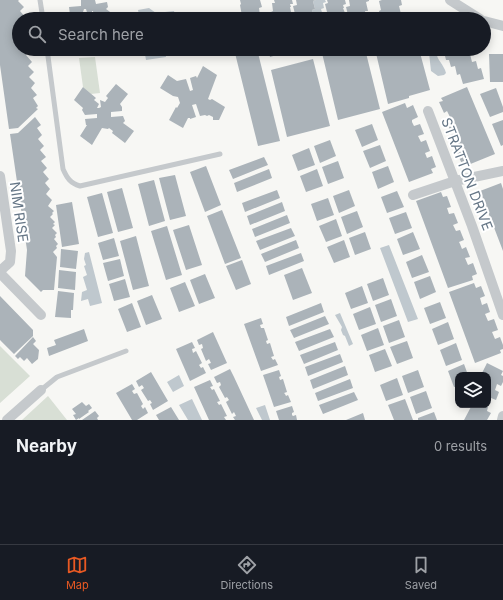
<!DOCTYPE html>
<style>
body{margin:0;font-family:Inter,sans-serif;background:#20242c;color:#f1f3f6}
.controls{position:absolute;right:12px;bottom:12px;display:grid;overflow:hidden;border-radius:8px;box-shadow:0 2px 10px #0003}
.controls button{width:36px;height:36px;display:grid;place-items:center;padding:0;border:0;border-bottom:1px solid #363941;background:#171b24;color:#f1f3f6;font:20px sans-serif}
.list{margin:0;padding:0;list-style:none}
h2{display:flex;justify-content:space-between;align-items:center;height:52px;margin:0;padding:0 16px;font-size:17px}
h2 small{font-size:13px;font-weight:400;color:#9ea1a6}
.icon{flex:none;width:22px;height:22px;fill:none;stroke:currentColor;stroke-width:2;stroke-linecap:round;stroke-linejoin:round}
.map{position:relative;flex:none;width:503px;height:420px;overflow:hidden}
.search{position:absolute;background:#171b24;box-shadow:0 2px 10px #0003;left:12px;right:12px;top:12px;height:44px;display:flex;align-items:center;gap:10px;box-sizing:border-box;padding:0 14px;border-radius:22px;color:#9ea1a6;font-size:15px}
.sheet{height:124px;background:#171b24}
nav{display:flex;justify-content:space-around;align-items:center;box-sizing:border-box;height:56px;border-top:1px solid #363941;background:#171b24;font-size:11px;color:#9ea1a6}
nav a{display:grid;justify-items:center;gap:2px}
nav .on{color:#e85923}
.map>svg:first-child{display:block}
</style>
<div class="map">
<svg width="503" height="420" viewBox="0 0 503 420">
<rect width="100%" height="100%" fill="#f7f7f4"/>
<!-- green -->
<path fill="#d8dfd5" d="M95,57l5,36 -9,1 -8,-7 -4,-29z
M0,346l30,30 -30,27z
M48,396l19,24h-45z"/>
<!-- water -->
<path fill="#bfc8ce" d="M316,0h9l1,2 -3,1 1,5 -3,1 3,10h-12l2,-1 -2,-8 3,-1 -2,-8z
M149,8l7,5 18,-2 2,8h-36l-2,-9z
M144,49h18l3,2 1,6 -20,3z
M426,49h11c-3,9 7,15 9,24l-2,2 -6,1 -7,-5 -2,-18z
M389,245l29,74 -10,3 -28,-74z
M89,252l13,51 -12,3 -2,-7 -7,2 1,-9 5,-2 -4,-13 4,-2 -3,-9 2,-1 -2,-6 1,-6z
M340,313l13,31 -4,2 -4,-10 -2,-1 -2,-5 1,-3 -7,-12z
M179,375l5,11 -11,6 -6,-10z
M192,399l10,21h-14l-9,-15z
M265,405l5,15h-8l-6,-12z"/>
<!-- building -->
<path fill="#abb3b9" d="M0,0h19l-1,1 6,6 -4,4 6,7 -2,1h-5v30h10l1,2 -4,4 6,7 -4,4 6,6 -5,5 6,6 -4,5 6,7 -4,3 5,8 -2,2 2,1 -20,19 -9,1 -9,-64z
M81,0h14l1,4 11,-2 1,5 -2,2 11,8 -1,2h-19l-3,-2 -1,-6h-1v4l-4,1 -2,-7h-2l-1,3 2,2 -1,5h-17l3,-4 -1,-8 12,-1z
M240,0h20l2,7 -3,1 1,8 -3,1 1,2h-19l-1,-2 4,-1 -2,-11 1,-1z
M274,0h18l1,4h-3l1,3h-1l1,5 -2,1 1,6h-18l-1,-7 2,-1 -1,-8h3z
M296,0h20l-3,1 2,8 -3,1 2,8 -20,1 -1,-4 2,-1 -2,-8 4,-1z
M327,0h18l1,4 -3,1 1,3h-1l2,5 -2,1 1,5h-19l-1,-6 3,-1 -2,-8 3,-1z
M349,0h20v1l-3,1 2,9h-3l2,8h-20l-1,-3 2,-1 -2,-8 4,-1z
M382,0h19l1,5 -3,1 2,8h-3l1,4 21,-6 2,7h-41l-2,-8 2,-1 -2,-9z
M234,49h23l23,92 -22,5z
M268,49h21l1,2 -20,6z
M338,49h27l15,60 -42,11 -16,-67z
M375,49h44l11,41 -21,6v2l-21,6z
M437,49h28l2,6 3,-1 2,8 4,-1 2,8 3,-1 3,11 -21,5 -3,-10 -3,1 -2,-9 -4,1 -2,-7h-3l-2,-8 -5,1z
M489,54h14v28h-13z
M313,59l17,67 -43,11 -16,-67z
M203,66l14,9 -9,24 2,1 2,-1 13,8 -6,13h-6v-3l-4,-2 -2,1 -2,-1 -5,1 -4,-12 -4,1 4,12 -6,2v-1h-2l-5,10 -14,-8 7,-13 1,1 3,-5 -2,-6 -5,-1 -13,-8 8,-13 9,6 9,-2 4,12 3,-1 -3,-12 6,-2 1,2z
M116,84l12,10 -8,10 2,3v4l-11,1v5l12,-1 2,5 -2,2 11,8 -9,12 -13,-10 1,-2 -4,-3 -1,1 -6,-1 -10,17 -12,-9 7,-11h-1l-1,-6 12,-1v-4l-12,1 -3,-5 1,-2 -9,-8 9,-13 13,11 -2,2 5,4 -2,4h2l2,-1 -1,-7 5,2 3,-4 -2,-2z
M467,87l28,67 -27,11 -1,-3 -5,2 -5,-11 6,-2 -2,-7 -5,3 -5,-12 5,-2 -2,-5 -4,2 -5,-11 5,-2 -3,-6 -3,2 -5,-11 4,-1 -2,-3z
M496,88l7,19v5l-13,5 -10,-23z
M405,103l2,5 6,-3 5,12 -6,3v2l2,4 6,-2 4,10 -6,2 3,6 5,-2 4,11 -5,2 2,5 5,-2 4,11 -5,2 2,4 -24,9 -27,-70z
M35,117l6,8 -4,3 5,7 -4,4 6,7 -4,4 6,7 -5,4 6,7 -4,4 6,7 -4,4 5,6 -4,5 6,6 -4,6 6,5 -2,2 1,1 -3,3 5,5 -2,2 2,1 -3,3 5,5 -2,2 1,2 -2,2 4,5 -2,2 1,2 -4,4 4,5 -3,33h-11l-2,2 -16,-16 2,-26 -17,-116 8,-1z
M503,120v25l-2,1 -9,-22z
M372,124l6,16 -16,7 -7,-17z
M330,140l6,16 -16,7 -6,-17z
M380,145l6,16 -16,7 -7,-17z
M309,148l6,17 -17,6 -6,-16z
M264,157l4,8 -35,14 -4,-9z
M338,161l6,17 -16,6 -6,-17z
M206,166l15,39 -16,7 -15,-40z
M388,166l6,16 -16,7 -6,-17z
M269,169l3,9 -35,14 -3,-9z
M317,169l6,17 -17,6 -6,-16z
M175,175l11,41 -16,4 -11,-42z
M154,180l11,41 -16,5 -11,-42z
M501,183l2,6v62l-23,-60z
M122,188l11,40 -15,4 -11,-40z
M277,190l3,8 -35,14 -3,-9z
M349,190l6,16 -16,7 -6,-17z
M397,191l7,16 -17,6 -6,-16z
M441,192l2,5 4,-1 4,11 -4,1 2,6 5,-1 4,10 -5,2 3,6 4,-1 4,10 -5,2 1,2 2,5 4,-2 4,10 -5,1 3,7 5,-2 4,11 -5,2 1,4 -25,8 -32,-87z
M102,193l11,40 -15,4 -11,-40z
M328,198l6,17 -17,6 -6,-17z
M72,202l7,42 -17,3 -6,-42z
M282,202l3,9 -35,14 -3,-9z
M222,210l19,48 -16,6 -18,-48z
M357,211l6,16 -16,7 -6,-17z
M406,212l6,16 -17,6 -6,-16z
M287,215l3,8 -35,14 -3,-8z
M336,219l6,17 -16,6 -7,-16z
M189,225l13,40 -16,5 -13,-40z
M167,226l15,49 -16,5 -15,-49z
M291,228l4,8 -35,14 -4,-9z
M365,232l6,17 -16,6 -6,-17z
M413,232l7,17 -17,6 -6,-16z
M136,236l13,50 -16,4 -13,-49z
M114,238l5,18 -16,4 -5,-17z
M296,240l3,8 -34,14 -4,-8z
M344,240l6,17 -16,6 -7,-16z
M61,249l17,2 -2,18 -16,-2z
M301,253l3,8 -35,14 -3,-9z
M422,255l7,17 -17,6 -6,-16z
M120,259l4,17 -16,5 -5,-18z
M242,260l9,24 -15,6 -10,-24z
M302,268l10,25 -19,7 -9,-25z
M59,270l17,2 -1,18 -17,-2z
M205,274l10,24 -16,6 -9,-24z
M430,276l6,16 -16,7 -6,-17z
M383,278l6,17 -16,6 -6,-17z
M125,279l5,18 -16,4 -5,-17z
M185,282l10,24 -16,6 -9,-24z
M474,283l2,5 5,-2 4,10 -5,2 2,7 5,-2 3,9 -5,2 3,7 6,-2 4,11 -6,2 3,7 5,-2 3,8v4l-3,1 1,3 -26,10 -26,-71z
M362,286l6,17 -17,6 -6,-16z
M58,291l16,2 -1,17h-2v8l-16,-1z
M152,295l10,24 -16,6 -9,-24z
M0,296l33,34v6l-19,18 -14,-14z
M391,299l6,17 -16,6 -6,-17z
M440,302l6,16 -16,6 -6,-16z
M132,303l9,24 -14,5 -9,-23z
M321,303l3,9 -35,14 -3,-9z
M370,307l6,17 -17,6 -6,-16z
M325,316l4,8 -35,14 -4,-8z
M261,318l2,6 -3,1 1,3h3l4,12 -2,1 1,3 3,-1 4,13 -3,1 2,3 2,-1 3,6 -17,6 -17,-47z
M399,320l6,17 -16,6 -6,-17z
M448,322l6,17 -16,6 -6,-16z
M378,328l6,17 -17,6 -6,-16z
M84,329l4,12 -39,15 -2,-8 9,-3 -2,-5z
M330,329l4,8 -35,14 -4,-9z
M213,332l14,31 -16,7 -3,-6 3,-1 -2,-4 -3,2 -5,-12 2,-1 -1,-4 -3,1 -2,-5z
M33,337l3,4 -3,3 6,6 -1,9 -6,5 -5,-6 -3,3 -4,-4 -2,2 -3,-3z
M407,341l6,17 -16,6 -7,-17z
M192,342l3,6 -3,1 1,4 3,-2 6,12 -3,2 2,3 2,-1 3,6 -16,8 -14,-32z
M335,342l3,8 -34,14 -4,-9z
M456,343l6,17 -16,6 -6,-16z
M385,349l7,17 -17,6 -6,-17z
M340,354l3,8 -35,14 -3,-9z
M487,363l16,8 -2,4 2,1v6l-2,4 -4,-2 -2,6 4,2 -3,8 -5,-2 -1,2 -2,-1v-24h-7z
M464,364l4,11h-10v11l-4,1 -6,-16z
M345,366l3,9 -35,14 -3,-9z
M230,369l4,8 20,43h-19l-2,-3 3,-1 -2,-4 -2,2 -6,-12 3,-2 -2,-3 -2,1 -6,-11 2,-2 -1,-3 -3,1 -3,-6z
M279,370l2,6 -2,1 1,3 3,-1 4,13 -3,1 1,1 1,2 2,-1 3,7 -17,5 -11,-32z
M418,370l6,17 -16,6 -6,-17z
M151,372l17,29 -15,9 -3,-6 2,-1 -2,-3 -2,1 -7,-11 3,-2 -2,-3 -3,2 -3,-6z
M397,378l6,17 -17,6 -6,-16z
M350,379l3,9 -35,13 -3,-8z
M210,380l3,6 -3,1 2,3 2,-1 6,12 -3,1 2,3 2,-1 6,12 -3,1 2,3h-17l-15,-33z
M132,384l3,5 -3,2 2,3 3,-1 6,11 -2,2 2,3 2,-2 3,6 -11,7h-5l-16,-27z
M426,391l6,17 -16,6 -6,-17z
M354,392l4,8 -35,14 -4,-9z
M405,399l8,21h-19l-6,-15z
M82,402l4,4 3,-2 3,4 -4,3 1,1 -10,7v-1l-3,2 -3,-5 3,-1 -4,-5z
M472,405h12l4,2 -1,4 4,2 -4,7h-23z
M292,406l2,6 -2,1v2l1,1 3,-1 1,5h-18l-3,-9z
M171,407l8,13h-20l-3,-5z
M95,411l4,5 -2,2 1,2h-16z
M434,412l3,8h-19v-2z
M363,413l2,7h-19z"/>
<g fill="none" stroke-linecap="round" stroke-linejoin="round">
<!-- lane -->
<path stroke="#c5c9cc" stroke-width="5" d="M40,0l3,19
M47,49l16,120c4,9 7,14 17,17l140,-32
M41,390l16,-13 69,-26"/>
<!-- street -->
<path stroke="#c5c9cc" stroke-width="10" d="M450,0l30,19
M484,21l19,5
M428,111l44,115 31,89
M0,176l11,75 -1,11 -10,9
M413,195l42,-14 48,-10
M0,273l41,42
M7,420l34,-30
M502,420l1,-4"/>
</g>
<g text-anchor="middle" stroke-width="4" stroke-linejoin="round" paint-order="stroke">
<!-- street labels -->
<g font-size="14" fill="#657686" stroke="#fff">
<text transform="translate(467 174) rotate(69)" y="5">STRATTON DRIVE</text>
<text transform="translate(19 212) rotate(82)" y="5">NIM RISE</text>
</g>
</g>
</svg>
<div class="controls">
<button><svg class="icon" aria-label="layers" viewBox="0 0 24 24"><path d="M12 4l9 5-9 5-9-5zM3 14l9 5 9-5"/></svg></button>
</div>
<div class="search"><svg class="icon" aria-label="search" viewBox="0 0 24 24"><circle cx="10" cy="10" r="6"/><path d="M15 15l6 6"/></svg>Search here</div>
</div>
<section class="sheet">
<h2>Nearby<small>0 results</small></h2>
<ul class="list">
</ul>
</section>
<nav>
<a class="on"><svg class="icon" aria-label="map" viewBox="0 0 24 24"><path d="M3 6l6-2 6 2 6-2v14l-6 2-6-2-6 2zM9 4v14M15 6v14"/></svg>Map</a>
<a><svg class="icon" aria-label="directions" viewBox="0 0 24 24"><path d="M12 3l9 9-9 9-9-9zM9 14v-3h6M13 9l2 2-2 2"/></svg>Directions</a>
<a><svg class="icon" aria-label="saved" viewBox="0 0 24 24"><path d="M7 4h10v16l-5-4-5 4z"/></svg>Saved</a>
</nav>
